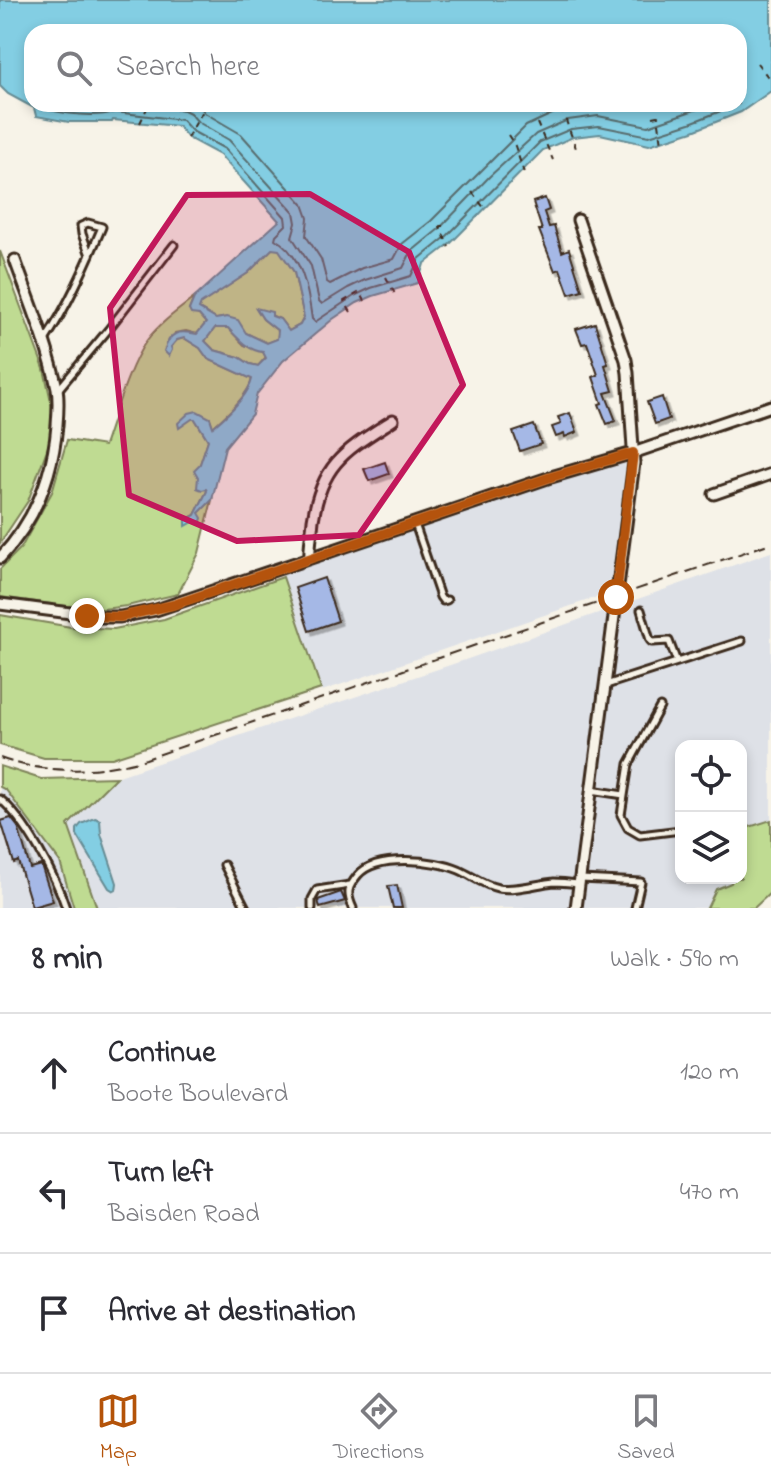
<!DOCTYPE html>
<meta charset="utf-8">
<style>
body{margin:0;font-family:"Indie Flower",sans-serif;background:#f7f7f7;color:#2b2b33}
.controls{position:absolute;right:24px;bottom:24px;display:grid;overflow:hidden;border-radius:16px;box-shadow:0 4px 12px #0003}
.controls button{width:72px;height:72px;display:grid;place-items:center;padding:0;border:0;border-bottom:2px solid #e1e1e2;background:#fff;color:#2b2b33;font:40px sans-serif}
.stop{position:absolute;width:24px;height:24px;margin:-18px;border:6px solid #b45309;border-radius:50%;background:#fff}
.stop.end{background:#b45309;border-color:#fff;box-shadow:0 2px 8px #0008}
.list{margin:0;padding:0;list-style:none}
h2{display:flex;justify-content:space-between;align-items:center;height:104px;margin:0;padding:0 32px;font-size:34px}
h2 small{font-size:26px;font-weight:400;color:#7c7c81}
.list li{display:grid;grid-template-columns:52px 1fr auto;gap:24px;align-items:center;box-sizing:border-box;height:120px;padding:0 32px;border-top:2px solid #e1e1e2}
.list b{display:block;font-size:30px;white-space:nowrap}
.list p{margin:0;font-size:26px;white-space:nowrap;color:#7c7c81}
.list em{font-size:26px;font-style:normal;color:#7c7c81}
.icon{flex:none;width:44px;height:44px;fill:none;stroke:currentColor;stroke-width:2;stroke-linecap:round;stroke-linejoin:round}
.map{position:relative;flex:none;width:771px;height:908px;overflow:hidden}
.search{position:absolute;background:#fff;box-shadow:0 4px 12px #0003;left:24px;right:24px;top:24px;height:88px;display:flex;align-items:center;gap:20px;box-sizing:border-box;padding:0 28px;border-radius:24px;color:#7c7c81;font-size:30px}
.sheet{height:464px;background:#fff}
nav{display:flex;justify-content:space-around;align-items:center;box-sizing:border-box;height:112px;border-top:2px solid #e1e1e2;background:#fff;font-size:22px;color:#7c7c81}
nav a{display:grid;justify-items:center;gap:4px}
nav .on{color:#b45309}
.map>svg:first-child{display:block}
</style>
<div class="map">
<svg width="771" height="908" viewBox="0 0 771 908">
<defs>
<filter id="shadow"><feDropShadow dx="3.5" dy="3.5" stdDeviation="0" flood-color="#0004"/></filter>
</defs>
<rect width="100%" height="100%" fill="#f7f3e8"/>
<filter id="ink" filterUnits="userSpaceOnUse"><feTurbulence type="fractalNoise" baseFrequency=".0125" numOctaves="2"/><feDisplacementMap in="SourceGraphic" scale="16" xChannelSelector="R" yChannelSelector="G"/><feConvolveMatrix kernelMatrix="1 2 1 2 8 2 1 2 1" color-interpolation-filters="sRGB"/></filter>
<g filter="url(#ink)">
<!-- built -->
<path fill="#dee1e7" d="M628,459l-16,133 -290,99 -41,-119 290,-97z
M771,552v268l-9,4 -15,23 -6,13v-114h-60v132h52l-2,5 -15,6 -9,19h-610l-29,-83 48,-48 349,-117z
M0,787l6,3 54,72 14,46h-74z"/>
<!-- green -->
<path fill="#bfdb92" stroke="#7d8258" stroke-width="2" d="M272,249h7l15,23 10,45 -4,8 -11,6 -9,-12 -23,-10 6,10 15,12v8l-11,4 -21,-10 -19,-16 -11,2 -17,-10 1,-5 48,-31z
M0,251l44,118 8,37 -2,35 -22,60 -28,42z
M194,298l-5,12 10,5 7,8 -9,11 -11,-3 -11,2 -5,14 7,-7 7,-2 16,10 8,11 44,20c-3,16 -27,37 -39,48l-3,-9 -17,1h2l13,21 -8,24 7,27 -12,24 -6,3 -3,7 26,-25 -13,53 -21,41 -51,12 -32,4 -95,-13v-28l21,-21 31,-56 15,-52 37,6c11,-31 25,-81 43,-106 13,-17 30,-29 47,-42z
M215,328h13l16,17 19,7 3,5 -8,9 -8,-2 -11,-7 -25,-7 -9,-9z
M283,577l38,112 -209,69h-68l-44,-13v-130l71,12 43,2 50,-10z
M0,766l41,13 75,-2 -48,48 29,83h-23l-14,-46 -54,-72 -6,-3z
M771,820v72l-17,16h-47l9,-19 15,-6 2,-5h8v-18l6,-13 -4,-18z"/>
<!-- water -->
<path fill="#83cee3" stroke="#668c94" stroke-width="2" fill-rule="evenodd" d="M0,0h771v91l-30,21 -48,19 -44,14 -49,-11 -27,3 -30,13 -92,93 -27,21 -6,19 -45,13 -16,7 -24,16 -50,42 -26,33 -5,20 -27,33 -13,53 -13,13 3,5 -2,6 -5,-3 -9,5v-6l9,-5 12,-24 -1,-2 -4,1 -5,-2 1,-11 -4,-7 6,-6 8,-24 -13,-21h-3l-13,9 -1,-5 11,-10 8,-2 13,7 3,9c13,-11 36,-32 39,-48l-44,-20 -8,-11 -16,-10 -7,2 -6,7 1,3 -3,6 -5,-5c6,-20 15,-21 33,-17l9,-11 -7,-8 -8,-1 -2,-4 5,-12 85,-77 -59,-66 -32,-17 -10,-12 -65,-6 -1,2h-43l-33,-6 -2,-8 -26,-14 -8,-8zM739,32v72h-707v-72zM272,249l7,1 15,22 10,45 -4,8 -11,6 -9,-12 -8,-3v-4l-16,-4 7,11 15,12 -1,8 -10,4 -21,-10 -8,-13 -11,-3 -11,2 -17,-10 2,-5 47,-31zM215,328h13c10,10 20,23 35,24l3,6 -8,8 -8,-2 -11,-7 -25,-7 -9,-9z
M95,818l5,2 1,14 16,49 -1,7 -2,1 -5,-3 -32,-53v-6l4,-5z"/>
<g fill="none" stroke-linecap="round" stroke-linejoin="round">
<!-- shore -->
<path stroke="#586c6d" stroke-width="2" d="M41,104l4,5c22,5 48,9 70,3l67,8 10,11 33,18 60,68 1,8 -10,10 -1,4c27,15 33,51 37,80l3,3 39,-26 17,-8 40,-12 8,-17 27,-22 94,-95 31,-13 28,-3 50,10 41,-13 49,-19
M141,104l43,6 6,3 8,9 31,18 65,72 2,11 -4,14 19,29 8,35 3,3 26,-16 17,-8 38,-12 8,-16 28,-23 51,-53 46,-42 32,-14 30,-4 50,10 64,-22
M198,104l7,9 36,21 62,70 5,14 -2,18 15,23 6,23 3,2 32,-16 32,-9 8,-15 29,-23 95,-95 39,-18 30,-4"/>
</g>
<!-- building -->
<path fill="#a5b8e6" stroke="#3b2a1e" stroke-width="2" filter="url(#shadow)" d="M545,198l4,12 -5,2 5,15 5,-1 8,26 7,-3 13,41 -13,4 -9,-25 -5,2 -16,-41h3l-9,-28z
M595,323l13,41 -3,1 8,26 -8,2 11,28 -9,3 -8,-20 3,-1 -9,-26 5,-2 -11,-32 -5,1 -6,-15z
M662,397l7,22 -14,5 -8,-22z
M570,413l7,19 -12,5 -1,-3 -8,3 -4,-10 9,-3 -3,-7z
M534,425l7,19 -21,7 -7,-19z
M385,462l4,12 -20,7 -5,-12z
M324,578l14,43 -29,10 -14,-43z
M11,818l7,9 12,41 11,-3 12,36 -21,6 -14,-46 -4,2 -13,-42z
M397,885l5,23h-9l-5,-22z
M341,892l4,9 -25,7 -2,-8z"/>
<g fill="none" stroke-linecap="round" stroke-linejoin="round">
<defs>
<path id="service" d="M44,342c24,-36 41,-75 58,-115l-14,-4 -7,3 1,8 8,21
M58,390l50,-60 66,-85
M415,524l25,73 3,4 4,-1
M641,610l9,30 2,2 17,-1 8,21
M606,685l136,-44
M660,707l-31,57 -8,51 7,13 12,7 41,-5
M591,790l33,5
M0,799c25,20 56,78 66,109
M224,865l22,43
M581,879l60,3 -6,26
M312,908v-9l5,-9 33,-5
M353,908c-7,-15 -5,-21 5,-33 19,-22 77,-15 101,-5 14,6 24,15 39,18 17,3 38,-4 56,-6 8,0 16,1 24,2"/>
<path id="minor" d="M714,494l57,-20
M0,558c35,-37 53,-83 57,-133 1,-12 2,-25 0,-37 -9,-43 -27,-86 -42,-128
M310,558c-1,-12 2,-25 3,-38 9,-58 34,-70 80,-100
M0,604l102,13h18l36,-7 395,-133 82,-24 138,-47
M576,908l58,-445 -6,-90 -2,-13 -48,-140"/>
</defs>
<!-- service casing -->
<use href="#service" stroke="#3b2a1e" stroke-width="11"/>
<!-- minor casing -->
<use href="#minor" stroke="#3b2a1e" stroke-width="15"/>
<!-- path -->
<path stroke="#3b2a1e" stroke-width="2" stroke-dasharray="6 6" stroke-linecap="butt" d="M757,63l14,18
M214,104l10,6
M560,109l4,6 13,36
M653,117l5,-1 4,28
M140,123l9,-19
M537,123l16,37
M508,135l7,11 9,27
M187,138l20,-34
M472,192l13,17
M443,226h-3l9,21
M386,277l9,17
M351,312l-7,-11 16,-9 5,9"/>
<!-- service -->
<use href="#service" stroke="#f7f3e8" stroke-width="5"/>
<!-- minor -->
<use href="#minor" stroke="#f7f3e8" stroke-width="9"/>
<!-- rail -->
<path stroke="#3b2a1e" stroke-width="2" stroke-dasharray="12 6" stroke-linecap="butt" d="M0,758c47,17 98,14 146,1l625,-216"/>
</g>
</g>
<g fill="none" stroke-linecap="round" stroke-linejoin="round" filter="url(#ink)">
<!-- route -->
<path stroke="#b45309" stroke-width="10" d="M87,616l33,1 53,-12 378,-128 82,-24 -17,144"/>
</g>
<!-- marked area -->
<path fill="#c2185b" fill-opacity="0.2" stroke="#c2185b" stroke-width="6" stroke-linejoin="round" d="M310,194l99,58 54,133 -104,150 -122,6 -108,-46 -19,-187 77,-113z"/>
</svg>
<div class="controls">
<button><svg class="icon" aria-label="locate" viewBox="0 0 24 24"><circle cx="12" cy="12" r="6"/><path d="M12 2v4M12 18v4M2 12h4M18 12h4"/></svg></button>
<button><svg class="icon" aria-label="layers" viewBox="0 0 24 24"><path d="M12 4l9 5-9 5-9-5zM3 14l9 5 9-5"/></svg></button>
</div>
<div class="stop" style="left:616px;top:597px"></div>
<div class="stop end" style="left:87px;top:616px"></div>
<div class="search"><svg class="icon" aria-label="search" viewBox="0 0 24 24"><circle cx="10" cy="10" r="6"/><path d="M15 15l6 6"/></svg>Search here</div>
</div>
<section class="sheet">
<h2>8 min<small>Walk · 590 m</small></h2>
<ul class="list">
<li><svg class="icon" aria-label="ahead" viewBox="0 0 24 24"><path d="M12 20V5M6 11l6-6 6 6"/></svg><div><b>Continue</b><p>Boote Boulevard</p></div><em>120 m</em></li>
<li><svg class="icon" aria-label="left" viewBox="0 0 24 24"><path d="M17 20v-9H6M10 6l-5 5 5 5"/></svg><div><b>Turn left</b><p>Baisden Road</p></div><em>470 m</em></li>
<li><svg class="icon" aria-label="arrive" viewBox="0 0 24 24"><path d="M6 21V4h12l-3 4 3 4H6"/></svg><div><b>Arrive at destination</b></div></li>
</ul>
</section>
<nav>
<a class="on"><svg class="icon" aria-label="map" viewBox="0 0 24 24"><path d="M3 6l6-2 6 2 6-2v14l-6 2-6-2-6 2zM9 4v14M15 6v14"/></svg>Map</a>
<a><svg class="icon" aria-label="directions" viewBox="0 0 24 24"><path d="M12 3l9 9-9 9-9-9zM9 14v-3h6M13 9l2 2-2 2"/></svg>Directions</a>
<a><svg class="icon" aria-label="saved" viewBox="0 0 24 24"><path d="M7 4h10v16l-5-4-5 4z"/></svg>Saved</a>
</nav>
